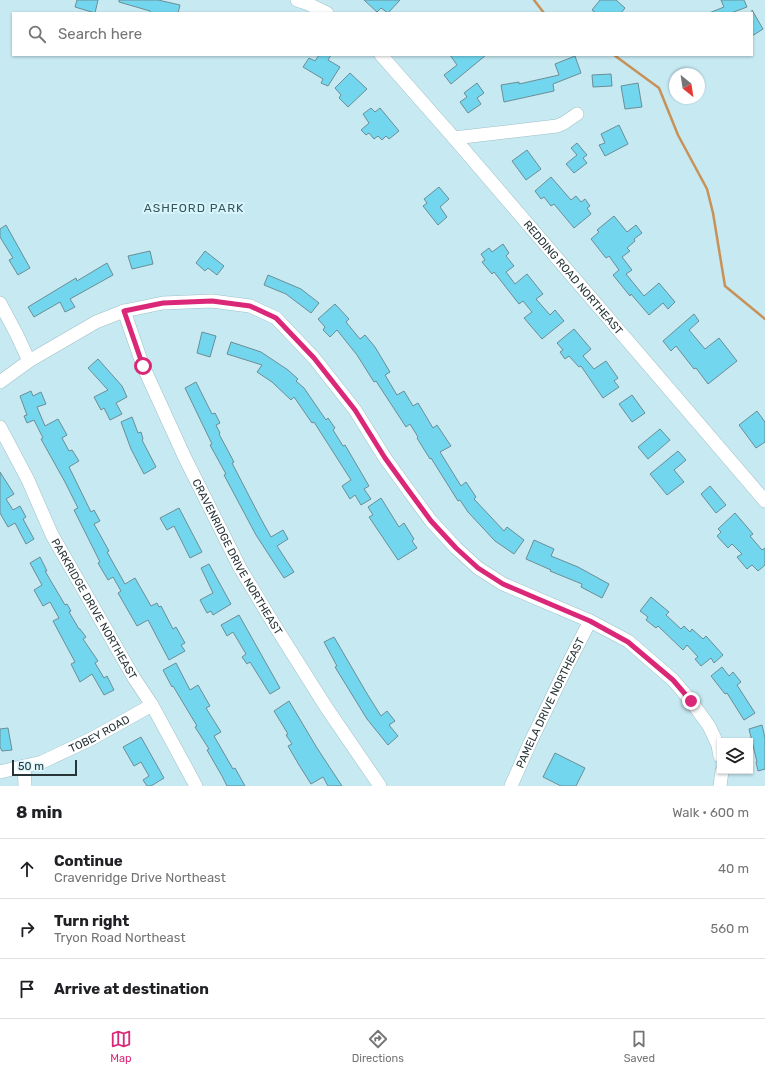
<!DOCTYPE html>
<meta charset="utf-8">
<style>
body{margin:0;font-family:Rubik,sans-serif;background:#f6f6f6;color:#202124}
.controls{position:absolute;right:12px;bottom:12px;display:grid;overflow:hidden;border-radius:0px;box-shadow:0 1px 3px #0004}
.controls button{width:36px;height:36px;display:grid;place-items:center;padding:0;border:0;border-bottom:1px solid #e0e0e0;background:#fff;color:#202124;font:20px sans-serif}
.compass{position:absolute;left:669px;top:68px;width:36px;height:36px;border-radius:50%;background:#fff;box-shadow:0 1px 3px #0004;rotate:150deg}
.scale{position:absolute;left:12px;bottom:10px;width:65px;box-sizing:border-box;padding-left:4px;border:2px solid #273538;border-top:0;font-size:11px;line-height:14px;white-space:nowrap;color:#273538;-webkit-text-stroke:3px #d9f5fc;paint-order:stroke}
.stop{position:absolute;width:12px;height:12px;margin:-9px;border:3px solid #db2777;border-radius:50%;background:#fff}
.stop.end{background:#db2777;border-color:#fff;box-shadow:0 1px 4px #0008}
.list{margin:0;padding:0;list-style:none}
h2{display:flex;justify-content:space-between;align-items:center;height:52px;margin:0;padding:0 16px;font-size:17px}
h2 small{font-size:13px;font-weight:400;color:#757577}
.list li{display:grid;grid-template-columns:26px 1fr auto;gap:12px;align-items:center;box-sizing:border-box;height:60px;padding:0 16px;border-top:1px solid #e0e0e0}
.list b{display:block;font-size:15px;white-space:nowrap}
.list p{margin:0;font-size:13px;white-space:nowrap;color:#757577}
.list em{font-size:13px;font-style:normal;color:#757577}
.icon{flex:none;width:22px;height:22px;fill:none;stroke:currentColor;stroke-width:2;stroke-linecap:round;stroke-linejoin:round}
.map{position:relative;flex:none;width:765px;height:786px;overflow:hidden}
.search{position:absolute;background:#fff;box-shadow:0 1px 3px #0004;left:12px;right:12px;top:12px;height:44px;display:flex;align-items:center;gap:10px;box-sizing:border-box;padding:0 14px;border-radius:0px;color:#757577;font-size:15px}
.sheet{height:232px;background:#fff}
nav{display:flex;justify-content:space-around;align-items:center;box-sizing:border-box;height:56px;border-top:1px solid #e0e0e0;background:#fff;font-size:11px;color:#757577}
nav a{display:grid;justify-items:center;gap:2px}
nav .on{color:#db2777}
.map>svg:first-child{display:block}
</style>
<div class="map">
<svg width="765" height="786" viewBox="0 0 765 786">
<rect width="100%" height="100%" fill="#c6e9f2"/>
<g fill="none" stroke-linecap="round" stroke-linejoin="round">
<!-- stream -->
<path stroke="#c89158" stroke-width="2.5" d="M534,0l10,13
M614,55l45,33 19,47 29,54 6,24 12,73 40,33"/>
</g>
<!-- building -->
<path fill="#72d7ee" stroke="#6c8d95" d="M77,0h21l-3,13 -20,-6z
M119,0h39l22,5 -2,8h-28v-2l-31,-9z
M364,0h36l-12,13 -7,-5 -4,4z
M600,0h16l9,8 -4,5h-25l-4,-3z
M721,0h23l3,7 -16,6h-22l15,-6z
M752,10l11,19 -11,7z
M319,55h12l-3,5 12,7 -12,19 -7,-3 2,-4 -20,-12 6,-9 6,3z
M450,55h36l-35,29 -7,-9 13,-10z
M575,56l6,17 -28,11 1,7 -50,11 -3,-17 18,-3v2l40,-9 -4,-11z
M350,73l17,16 -19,18 -9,-9 2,-3 -6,-7z
M611,74l1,12 -19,1 -1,-12z
M477,83l7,10 -7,5 4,6 -13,9 -8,-11 7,-5 -3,-4z
M638,83l4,24 -17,2 -4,-23z
M371,108l4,4 5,-4 19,23 -10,8 -3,-3 -4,4 -4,-4 -4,3 -5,-6 -3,2 -5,-5 8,-7 -6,-9z
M619,125l9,19 -23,12 -6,-11 6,-2 -4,-9z
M577,143l10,12 -4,3 4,5 -13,10 -8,-9 11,-9 -6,-7z
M527,150l14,19 -15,11 -14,-19z
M551,177l20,23 5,-4 5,6 4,-3 5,7 -3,2 4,6 -17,14 -20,-24 -3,2 -7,-9 -3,2 -6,-8z
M439,187l10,12 -9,8 7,10 -9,8 -15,-19 4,-3 -3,-4z
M614,216l13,16 9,-7 6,8 -8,6 1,2 -8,7 3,3 -8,6 10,13 -6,4 18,22 15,-13 16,19 -7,7 -5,-6 -14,12 -18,-21 -1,2 -17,-21 6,-5 -10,-14 -3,2 -15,-19 8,-7 -2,-2z
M6,225l24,43 -12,7 -9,-15 4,-2 -13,-21v-8z
M503,244l6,9 -3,3 8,10 -8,6 9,12 12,-10 16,20 -7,5 14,16 5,-5 9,11 -22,18 -18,-21 8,-6 -9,-11 -4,3 -25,-32 -2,2 -10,-12 3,-2 -4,-6 8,-6 3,4z
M150,251l3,13 -21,5 -4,-13z
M205,251l19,15 -7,9 -9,-7 -3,3 -9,-8z
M107,263l6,12 -43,24 5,8 -10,5 -5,-10 -26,15 -6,-10 48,-29 1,3z
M268,275l33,14 18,14 -8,10 -25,-19 -22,-9z
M335,304l14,15 -3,3 14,17 5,-4 10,12 15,25 -5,3 12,20 7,-4 9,15 5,-3 15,25 4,-3 14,21 -11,6 21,34 5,-4 10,15 -2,2 30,32 3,-4 17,13 -10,14 -19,-13 -27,-29 -8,-12 -2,1 -27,-43 -1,1 -13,-21 1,-1 -8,-13 -4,3 -30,-46 -2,1 -17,-27 -20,-25 -7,7 -7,-7 2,-3 -7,-8z
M694,314l5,7 -10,9 16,19 14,-11 18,23 -29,23 -12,-16 -2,1 -18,-23 -5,5 -8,-10z
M574,329l17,20 -8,7 11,13 12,-8 12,17 -4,3 5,6 -16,11 -22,-32 -2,1 -10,-11 -4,3 -5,-7 3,-2 -6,-7z
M202,332l14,4 -6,21 -13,-4z
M231,342l30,10 27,18 10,9 -2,2 8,7 22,32 2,-2 7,10 -2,2 10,16 2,-1 24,41 -5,3 7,10 -10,6 -6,-10 -5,4 -8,-13 9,-6 -37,-58 -2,1 -18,-26 -3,3 -19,-18 -15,-10 5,-7 -35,-11z
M98,359l24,27 5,11 -11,6 6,11 -12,6 -6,-12 -3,2 -7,-13 14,-7 -20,-22z
M196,382l16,32 3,-1 5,10 -4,2 4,8 -1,1 15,28 -2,1 29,56 10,18 12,-7 5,9 -11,7 17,26 -10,6 -28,-43 -32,-60 2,-1 -16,-29 2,-1 -27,-56z
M31,391l2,5 8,-4 5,12 -9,3 8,19 13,-7 9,16 -5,3 7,13 3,-1 7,11 -10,6 22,45 3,-2 6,11 -6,3 15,27 -2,1 18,32 10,-6 16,28 6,-3 2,4 2,-1 12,23 3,-2 9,16 -4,2 4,6 -16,9 -21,-40 -11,6 -19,-33 3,-2 -8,-14 -5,3 -10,-17 2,-1 -26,-52 4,-2 -13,-26 -24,-43 2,-1 -9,-18 -7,3 -3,-7 3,-1 -7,-19z
M632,395l13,18 -13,9 -13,-18z
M757,411l8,11v20l-9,6 -17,-23z
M132,417l6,16 3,-1 2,7 -1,1 14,27 -12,7 -13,-25 -10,-27z
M660,429l10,11 -22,19 -10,-12z
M678,451l8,9 -12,10 10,12 -17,13 -17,-21z
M0,472l14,22 -8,5 7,11 7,-4 6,11 -3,2 11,20 -8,5 -11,-21 -7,4 -8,-14z
M710,486l16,19 -10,8 -15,-19z
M381,498l18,29 5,-4 10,16 -2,2 5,7 -19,12 -29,-43 4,-2 -5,-8z
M179,508l23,44 -12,6 -16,-32 -7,4 -7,-12z
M735,513l18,21 -3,2 12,14 3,-2v17l-7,6 -6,-6 -5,4 -10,-12 5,-3 -10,-10 -4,4 -11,-12 4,-4 -3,-3z
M534,540l20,9 -3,7 27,11 31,17 -7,14 -21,-11 1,-3 -32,-13 1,-1 -25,-11z
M40,557l7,14h-2l20,34 2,-1 4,7 -2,1 10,17h1l6,8 -3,2 15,22 -3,2 9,15 3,-2 7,14 -10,5 -12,-21 -12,8 -9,-18 4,-2 -22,-41 6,-3 -9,-16 -7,4 -9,-16 8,-5 -12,-22z
M209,564l22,40 -18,11 -2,-4 -4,2 -7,-13 13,-7 -12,-25z
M651,597l18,15 -3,3 15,14 3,-3 6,6 2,-3 11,10 3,-3 17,19 -9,8 -3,-5 -10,8 -6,-7 3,-2 -11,-12 -4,5 -25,-24 -2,2 -10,-8 2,-3 -8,-6z
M239,615l41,73 -10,6 -20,-32 -3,2 -5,-7 4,-3 -13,-22 -6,4 -6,-11z
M334,637l32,55 15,24 6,-5 8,10 -6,4 9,11 -10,9 -21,-26 -32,-52 2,-1 -13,-24z
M176,663l14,27 8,-5 12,21 -4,2 15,24 -7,4 19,33 2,-1 10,18h-18l-5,-10 -15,-26 2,-1 -14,-22 2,-1 -24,-40 -1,1 -9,-17z
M722,667l7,9 4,-4 8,10 -4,3 18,28 -11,7 -17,-27 -2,1 -14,-18z
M289,701l28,47 25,38h-14l-5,-9 -12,7 -12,-19 -11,-19 4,-2 -6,-9 2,-1 -14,-23z
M762,725l3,13v31l-7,2 -2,-9h1l-8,-33z
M8,728l4,22 -10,1 -2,-4v-18z
M141,737l23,41 -13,8h-4l-4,-6 6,-4 -8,-14 -7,4 -11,-19z
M555,753l30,15 -9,18h-15l-18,-9z"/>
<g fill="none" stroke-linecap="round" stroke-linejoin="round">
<defs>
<g id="minor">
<path d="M297,0l9,3 21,10"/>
<path id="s1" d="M381,55l73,83 311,363"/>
<path d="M454,138l103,-12 7,-3 13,-9"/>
<path d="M0,303l17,32 12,26"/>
<path id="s2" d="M124,311l19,55 42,92 55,110 35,58 51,81 54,79"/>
<path d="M0,382l29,-21 67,-39 28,-11 39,-8 49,-2 38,5 26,12 38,40 41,52 30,48 21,29 25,34 25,27 22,20 25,16 87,37 38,20 45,39 18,21 18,25 9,19 2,11"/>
<path id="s3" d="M0,427l28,53 24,55 82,143 18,27 44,81"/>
<path d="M24,766l1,20"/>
<path id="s4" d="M0,772l42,-10 49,-23 61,-34"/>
<path id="s5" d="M511,786l19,-43 38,-79 22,-43"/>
<path d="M720,786l2,-15"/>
</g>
</defs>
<!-- minor casing -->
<use href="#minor" stroke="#9ec0c8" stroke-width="14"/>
<!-- minor -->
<use href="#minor" stroke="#fff" stroke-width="13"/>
</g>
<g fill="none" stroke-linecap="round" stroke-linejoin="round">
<!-- route -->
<path stroke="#db2777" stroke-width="5" d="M143,366l-19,-55 39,-8 49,-2 38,5 26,12 38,40 41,52 30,48 21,29 25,34 25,27 22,20 25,16 87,37 38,21 45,38 18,21"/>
</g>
<g text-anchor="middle" stroke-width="4" stroke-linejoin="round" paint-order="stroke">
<!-- street labels -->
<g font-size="11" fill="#273538" stroke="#d9f5fc">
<text dy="4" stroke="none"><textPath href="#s1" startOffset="294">REDDING ROAD NORTHEAST</textPath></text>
<text dy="4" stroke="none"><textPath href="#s2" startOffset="271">CRAVENRIDGE DRIVE NORTHEAST</textPath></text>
<text dy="4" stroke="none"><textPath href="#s3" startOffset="205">PARKRIDGE DRIVE NORTHEAST</textPath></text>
<text dy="4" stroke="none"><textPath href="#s5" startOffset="92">PAMELA DRIVE NORTHEAST</textPath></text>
<text dy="4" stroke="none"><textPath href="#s4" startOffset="107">TOBEY ROAD</textPath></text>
</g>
<!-- neighbourhood labels -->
<g font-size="12" letter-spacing="1" fill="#35545c" stroke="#d9f5fc">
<text x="194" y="212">ASHFORD PARK</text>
</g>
</g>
</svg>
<div class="controls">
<button><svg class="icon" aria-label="layers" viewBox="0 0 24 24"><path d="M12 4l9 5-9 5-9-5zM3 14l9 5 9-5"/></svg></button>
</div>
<svg class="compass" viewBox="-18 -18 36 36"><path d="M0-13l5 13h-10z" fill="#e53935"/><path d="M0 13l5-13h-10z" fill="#757577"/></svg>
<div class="scale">50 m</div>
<div class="stop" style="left:143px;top:366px"></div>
<div class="stop end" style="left:691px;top:701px"></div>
<div class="search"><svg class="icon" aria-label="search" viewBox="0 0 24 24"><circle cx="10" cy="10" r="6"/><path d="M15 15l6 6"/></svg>Search here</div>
</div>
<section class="sheet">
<h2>8 min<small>Walk · 600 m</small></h2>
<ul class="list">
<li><svg class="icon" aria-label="ahead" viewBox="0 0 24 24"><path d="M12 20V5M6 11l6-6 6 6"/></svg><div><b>Continue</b><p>Cravenridge Drive Northeast</p></div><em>40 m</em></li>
<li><svg class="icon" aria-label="right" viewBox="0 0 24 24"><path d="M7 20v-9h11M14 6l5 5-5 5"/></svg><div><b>Turn right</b><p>Tryon Road Northeast</p></div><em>560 m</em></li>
<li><svg class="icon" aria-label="arrive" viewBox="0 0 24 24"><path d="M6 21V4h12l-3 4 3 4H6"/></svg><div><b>Arrive at destination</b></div></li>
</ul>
</section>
<nav>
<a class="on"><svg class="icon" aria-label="map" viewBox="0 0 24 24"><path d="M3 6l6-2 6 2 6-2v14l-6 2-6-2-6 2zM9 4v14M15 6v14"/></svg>Map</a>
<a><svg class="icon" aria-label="directions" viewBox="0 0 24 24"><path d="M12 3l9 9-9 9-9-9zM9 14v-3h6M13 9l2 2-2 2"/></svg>Directions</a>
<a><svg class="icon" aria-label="saved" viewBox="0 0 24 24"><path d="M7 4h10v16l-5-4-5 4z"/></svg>Saved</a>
</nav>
